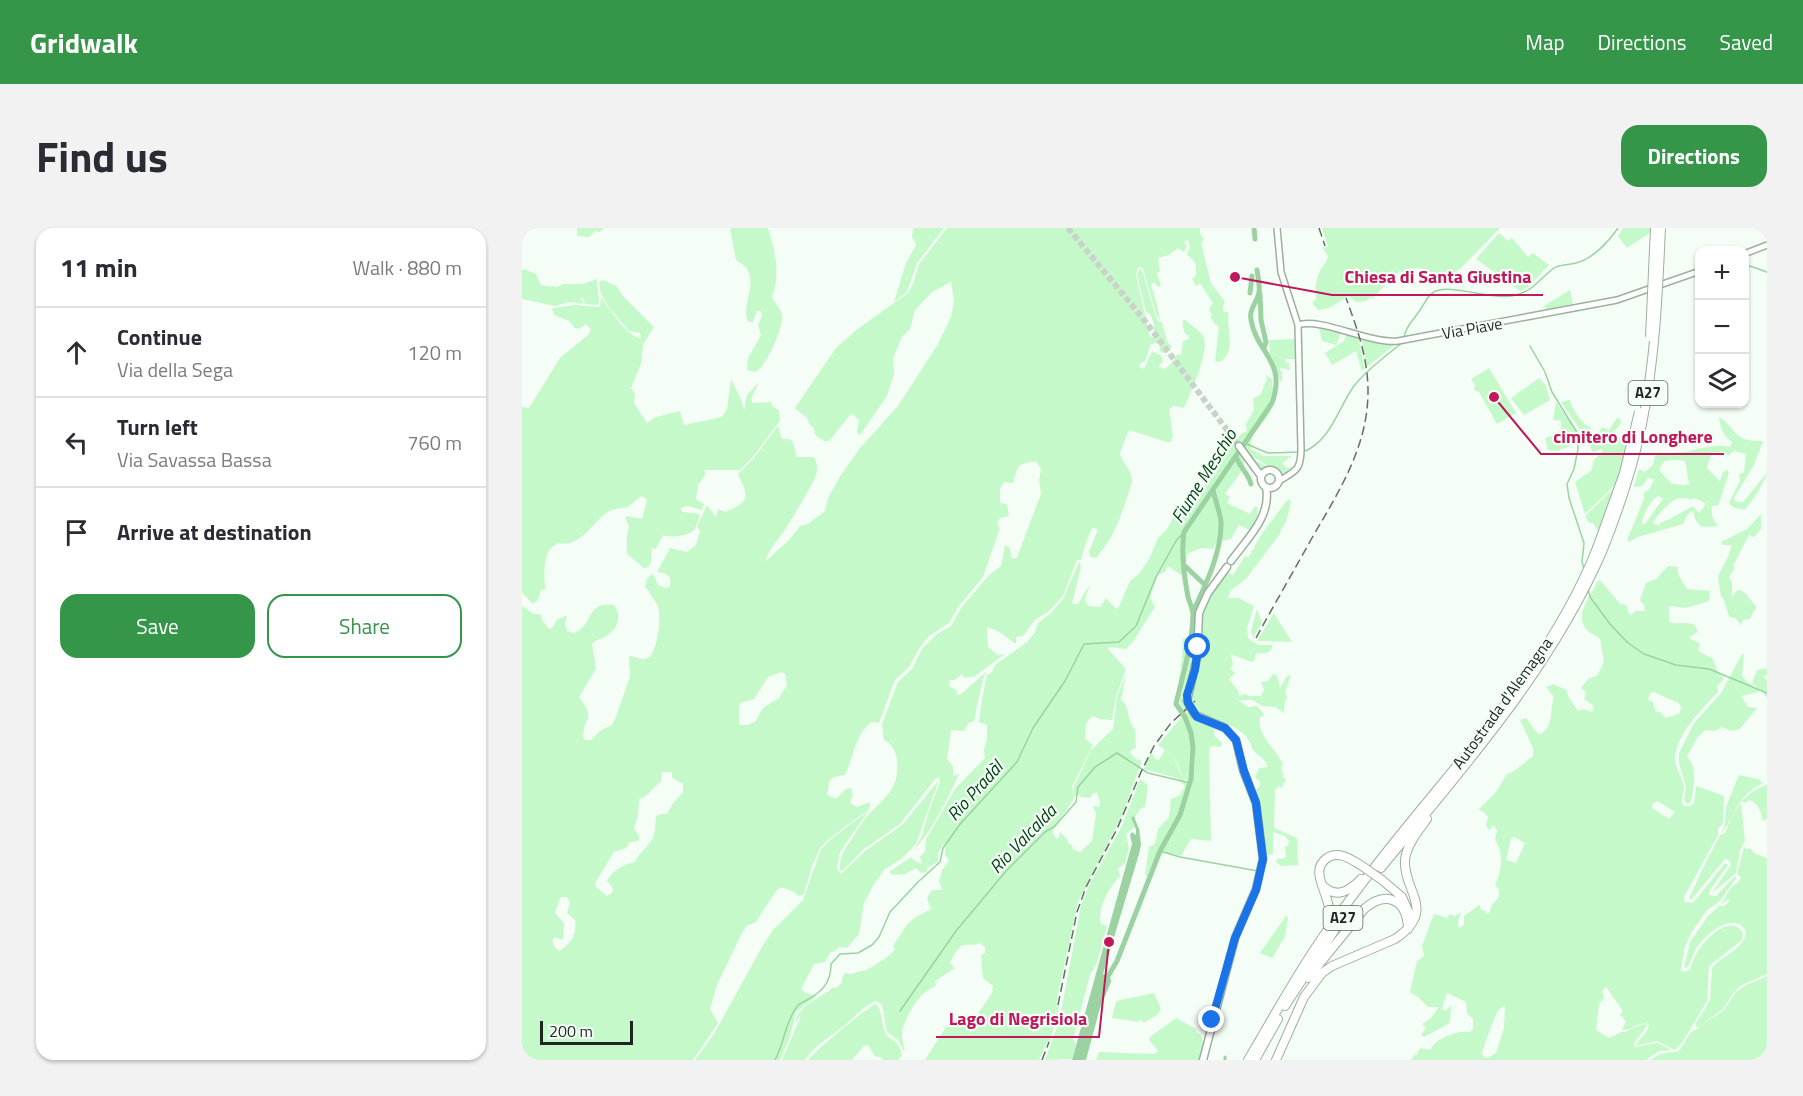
<!DOCTYPE html>
<meta charset="utf-8">
<style>
body{margin:0;font-family:"Titillium Web",sans-serif;background:#f2f2f3;color:#2b2b33}
.controls{position:absolute;right:18px;top:18px;display:grid;overflow:hidden;border-radius:12px;box-shadow:0 2px 4px #0004}
.controls button{width:54px;height:54px;display:grid;place-items:center;padding:0;border:0;border-bottom:2px solid #e1e1e2;background:#fff;color:#2b2b33;font:30px sans-serif}
.scale{position:absolute;left:18px;bottom:15px;width:93px;box-sizing:border-box;padding-left:6px;border:3px solid #1e261f;border-top:0;font-size:16px;line-height:21px;white-space:nowrap;color:#1e261f;-webkit-text-stroke:4px #f5fef6;paint-order:stroke}
.stop{position:absolute;width:18px;height:18px;margin:-14px;border:4px solid #1a73e8;border-radius:50%;background:#fff}
.stop.end{background:#1a73e8;border-color:#fff;box-shadow:0 2px 6px #0008}
.list{margin:0;padding:0;list-style:none}
h2{display:flex;justify-content:space-between;align-items:center;height:78px;margin:0;padding:0 24px;font-size:26px}
h2 small{font-size:20px;font-weight:400;color:#7c7c81}
.list li{display:grid;grid-template-columns:39px 1fr auto;gap:18px;align-items:center;box-sizing:border-box;height:90px;padding:0 24px;border-top:2px solid #e1e1e2}
.list b{display:block;font-size:22px;white-space:nowrap}
.list p{margin:0;font-size:20px;white-space:nowrap;color:#7c7c81}
.list em{font-size:20px;font-style:normal;color:#7c7c81}
.actions{display:flex;gap:12px;padding:18px 24px}
.actions a{flex:1;padding:14px 0;border:2px solid #359549;border-radius:18px;text-align:center;font-size:21px;color:#359549}
.actions .main{background:#359549;color:#fff}
.icon{flex:none;width:33px;height:33px;fill:none;stroke:currentColor;stroke-width:2;stroke-linecap:round;stroke-linejoin:round}
.map{position:relative;flex:none;width:1245px;height:832px;overflow:hidden;border-radius:18px}
header{display:flex;align-items:center;gap:36px;box-sizing:border-box;height:84px;padding:0 30px;background:#359549;color:#fff}
header strong{font-size:28px}
nav{display:flex;gap:33px;margin-inline-start:auto;font-size:21px}
.intro{display:flex;align-items:center;justify-content:space-between;box-sizing:border-box;height:144px;padding:0 36px}
h1{margin:0;font-size:42px}
.button{padding:15px 27px;border-radius:18px;background:#359549;color:#fff;font-size:21px;font-weight:700}
main{display:flex;gap:36px;padding:0 36px}
aside{flex:1;background:#fff;border-radius:18px;box-shadow:0 2px 4px #0004}
.map>svg:first-child{display:block}
</style>
<header>
<strong>Gridwalk</strong>
<nav><a>Map</a><a>Directions</a><a>Saved</a></nav>
</header>
<div class="intro"><h1>Find us</h1><a class="button">Directions</a></div>
<main>
<aside>
<h2>11 min<small>Walk · 880 m</small></h2>
<ul class="list">
<li><svg class="icon" aria-label="ahead" viewBox="0 0 24 24"><path d="M12 20V5M6 11l6-6 6 6"/></svg><div><b>Continue</b><p>Via della Sega</p></div><em>120 m</em></li>
<li><svg class="icon" aria-label="left" viewBox="0 0 24 24"><path d="M17 20v-9H6M10 6l-5 5 5 5"/></svg><div><b>Turn left</b><p>Via Savassa Bassa</p></div><em>760 m</em></li>
<li><svg class="icon" aria-label="arrive" viewBox="0 0 24 24"><path d="M6 21V4h12l-3 4 3 4H6"/></svg><div><b>Arrive at destination</b></div></li>
</ul>
<div class="actions"><a class="main">Save</a><a>Share</a></div>
</aside>
<div class="map">
<svg width="1245" height="832" viewBox="0 0 1245 832">
<rect width="100%" height="100%" fill="#f5fef6"/>
<!-- green -->
<path fill="#c5f9ca" fill-rule="evenodd" d="M55,0h27l-4,4 -5,-1 -6,6 -12,-1z
M208,0h38c7,23 13,46 4,69 3,6 8,10 10,17 2,13 -16,54 -27,58l-8,-2 1,-12 13,-23 -3,-10 4,-9 -1,-5h-4l-4,11h-5c-7,-17 9,-36 -1,-53 -3,-5 -8,-6 -11,-9z
M391,0h31l-27,35 -10,29 -13,10 12,-39 10,-18 -4,-8z
M425,0h253v5l4,7 -3,3 10,40 14,19 -2,4v5l6,2c-4,16 9,37 -9,49l-5,-1 4,-34 -4,-3 -5,-7 2,-1 -3,-7 4,-6 -13,-20 -4,3 -4,-7 4,-3v-12l-9,-10 3,-7 -2,-7 -4,2 3,4 -3,6 -6,-4 -9,7 -11,3 2,14 -3,1 4,13 -3,1 -4,-5 -3,3c4,11 7,24 9,35l-3,-3 -14,-48 -3,-2 -2,1 -2,7 14,62h4v-13l-4,-10 -4,-2 -1,-4 -8,-33 3,-7 3,5 13,44 3,5h3l5,19 5,6 -8,6 -4,-1v-9l-9,1 -6,17 -5,3 -1,3 5,2 8,-18 10,5 1,5 -4,5 4,3 5,-2 10,-13 3,1 2,-14 6,-2 -1,-4 -3,-1 -2,-7v-7h2c6,5 14,10 18,16 8,13 -13,58 -19,72l-10,-2 -5,3 4,27 -3,7 -41,-13 -9,23c2,11 13,17 12,29 -8,26 -17,56 -36,76l-6,-1 -1,-5 8,-20v-3l-4,-1c-5,6 -10,24 -12,32h-4l-14,36 -14,15 -14,9 -12,16 -7,1v7l-18,-13 -11,-4 1,20 10,8 7,-1 -30,22 -11,2 -2,-4 -7,6h-5l-1,6 9,5 -2,3 4,1 27,-24 -4,8 -9,42 -5,2 -5,8 -13,-1 -4,29 6,7v10l6,-2c-12,26 -27,57 -46,77l9,-15 6,-22 12,-32 -1,-5 -3,1 -36,46 -36,25 -22,22 -2,-1c-1,-12 4,-20 11,-30 4,-6 8,-14 13,-20 16,-20 36,-28 33,-58 0,-10 -5,-18 -13,-22l-2,-16 16,-42 14,-13 10,-20 15,-15 14,-8 10,-18 28,-33 12,-9 4,-21 5,3 2,10 2,1 3,-2 24,-63 -2,-14 2,-11 -5,-8c-20,3 -18,5 -23,22l-9,-1 -4,7v14l7,1 2,12 -9,2 -3,5 3,5 -17,49 -24,29 -10,17 -20,13 -9,11 -11,20 -14,13 -16,43 -7,-1c-16,10 -19,37 -27,53 -19,3 -14,3 -18,20l9,4 10,-10 5,-1 2,7 -3,8 7,4 13,-5 -1,7 -40,30 -9,9 -8,18 -8,28 -6,2 -4,-4 -13,-5 -5,4 -21,32 -7,2 -5,6 -26,54 -7,24 8,14 -25,37h-171v-454l10,7 9,2 1,5 7,9 3,-1 5,-8 10,-5 -2,8 2,8 7,2c21,-9 11,-32 40,-28 9,13 3,24 -9,32 -5,3 -9,2 -13,7l4,25 -17,28c20,26 1,19 5,43h7l10,-10 11,-5 3,-6 15,-42 -1,-21c6,0 13,5 19,2 9,-4 14,-43 10,-51 -1,-4 -10,-17 -13,-20l2,-9 6,-4 5,11 7,3 4,-1c5,-10 -3,-15 -12,-15l13,-24 17,4 9,-7 4,-14 -3,-4 10,-22 9,12 2,-8 7,3c27,-11 23,-16 13,-38l15,-15 25,-33 4,13h7l4,3 4,15h17c2,4 4,9 3,14 0,7 -29,55 -35,63 -7,9 -14,17 -17,28l24,-22 11,-14 8,-2 17,-13 3,-13 11,-20 21,-30 38,-42 40,-62 13,-27 3,-16 -3,-19 -19,10 -17,18 -5,19 -8,8 -9,22 1,15 -7,22 -27,39 -3,-3 2,-11 -6,-7 -3,1 -21,26h-5l-9,-6 -1,-7 -5,-4 -1,-5 -13,-11 41,-60 19,-17 53,-38 5,-9 6,-20zM259,444l4,2 2,11 -8,13 -16,10 -8,14 -8,3h-8v-19l3,-4 12,-3 14,-22zM140,544h10v6l11,6v8l-10,11 -6,11h-6l-5,2c-1,8 0,17 -5,25 -5,8 -12,12 -16,21 -10,2 -24,9 -28,19l6,7 -1,5 -5,3 -10,-8 -2,-5 19,-31 12,-4 4,-6 8,-1 2,-4 -6,-9 4,-12 1,-17c10,-2 13,-12 22,-17zM40,669h5l3,6 -3,10 8,7c2,14 -4,24 -16,31 -5,-4 -8,-8 -5,-14l9,3 1,-17 -9,-10 5,-15z
M800,0h178l-39,40 -9,6 1,7 -8,1 -6,-6 -8,6 -1,-10c-9,-6 -18,-4 -27,0l-4,-1 -26,27 -3,-1 -4,4 -10,1 -7,-6 -20,12 -11,2 -6,-7 4,-4c-1,-9 0,-22 5,-30 3,-5 6,-7 7,-13l-5,-7 5,-3z
M1101,0h34l-30,20 -9,-12z
M977,5l9,8 4,-3 16,19 5,-4 16,12 -21,22 -8,4 -44,-32z
M2,41l12,5 5,11 16,2 6,-3h20l14,-5 2,24 -3,2 -11,-1 -2,-6h-3l4,6 -14,-2 -15,4 -33,-7v-28z
M81,52l13,6 8,11 30,30 -11,18 -2,19 -10,24 4,6 -1,9 13,20 9,-6 24,-6 4,14 38,-8 5,-8 4,-30 11,23 2,8 3,-15 12,-13 -8,17 2,4 18,-1 2,5 6,3 1,11 -28,37 -12,12h-35v5l-7,10 -2,14 8,5 -2,6 -14,-4 -7,2 1,4 13,1 5,2c-2,5 -3,11 -6,15 -6,6 -23,8 -31,5l-7,14 -4,-1 -1,15 -3,4 -4,1 -17,-14c-1,-10 0,-18 2,-28l-4,-8 2,-2 15,3 5,-19 -5,-4c-6,3 -9,8 -15,11 -6,2 -13,1 -19,5 -15,9 -28,37 -50,31 -3,2 -6,4 -8,6 -6,8 -7,31 -4,40l-5,1 -3,10 -5,4 -11,-11v-186l7,1 31,-50 28,-23 3,-5 -5,-6 -7,5 -4,-1 -6,-7 -15,-6 -2,-7 24,-3 24,2 1,-10c8,11 27,41 40,41l-1,-5 -11,-2 -19,-22 -9,-15 -2,-12z
M1048,62l3,14 -26,6 -3,-4z
M797,100l22,5 -5,12 -14,-4z
M824,106l12,2 7,32 -3,3 -6,-20 -24,14 -7,-12 19,-12z
M839,109l17,5 19,1 -30,24z
M773,111l1,20h-10l-1,3 4,1 1,7 -10,-2v3h2v10h-2l-10,-28 -1,-13z
M967,140l27,45 -19,11 -18,-32 -5,-2 1,-5 -4,-6z
M744,147l6,4v8l4,1c-1,8 -2,16 -5,23 -7,13 -22,23 -20,38l13,7h28l-10,7 5,5 9,-2 -4,6 -8,2 -12,-6 -9,1 -8,-5 2,-3 9,5 1,-1 -12,-7 -3,2 -4,-5 -4,6v7l-19,26 5,3 -3,6 23,11 5,-8 3,2 -1,11 2,1 -8,11 -12,-6 -8,14 -14,3 -4,7 -12,-1 -14,6 -1,10 2,3 -7,8 -13,-9 -3,6 -7,3 -8,23 5,9 -23,36 -6,6 -17,-2 -1,2 18,20 -10,28 -4,23 -12,-1 -8,-3 -6,8 -1,15 8,6 -21,42 2,11 -20,31 -1,4 3,6 3,-1 1,-6 7,7 1,4 4,2 1,4 7,3 12,-11 4,-27 -3,-8 6,1 1,-5 -3,-9h-4l-3,5 -10,-1 -1,-2 -5,2v-10l17,-37 22,-21 4,-32 9,-23 -5,26c10,6 5,21 14,29l1,19 -5,2 -1,3 6,6 6,2 -21,57 -43,84 -22,102 3,2 -9,37 -3,-1 -8,18h-114l21,-33 15,-5 5,-4 3,6h2l21,-31 1,-7 -10,-8 -2,-23 4,-2v-6l-5,-4c-7,3 -10,1 -16,2 -7,2 -11,12 -14,18l5,5 -20,13 1,5c-15,4 -29,28 -33,42 -3,8 1,17 2,25l-7,-13 -11,-8 -5,-27 -6,-4c-12,4 -21,16 -31,24 -14,12 -30,19 -40,35h-23l19,-44 -1,-1 -5,9c2,-18 20,-22 31,-32h2l5,-5 3,1 6,-5v-5l3,-5 7,1c5,-3 9,-2 14,-4 8,-4 25,-14 29,-21l-2,-3 13,-20 8,-8 17,-9 -4,-11 5,-8h11l-4,-8 3,-12 7,-9 -4,-6v-13l-7,11v9l-11,6v4l-6,1 -5,-5 -11,6 -12,1 -4,-3 22,-15 4,4 7,3 -2,-7 5,-6 1,-12 29,-50 30,-31 -1,-8 3,-11v-14l-8,-3 3,-23 5,-24 5,-3 3,-7 32,-23 8,-10 3,-9 13,-10 12,-14 16,-37 2,5 -9,37h6l12,-20 -5,16 3,6 12,1 6,-9 8,9 4,2 12,-28 9,-7 10,-15 9,-21 9,-9 8,-15 6,-4 10,-15 8,-4 15,-15 12,-22 16,-21 5,-2 -1,-7 8,-14 -1,-11c1,-2 4,-2 6,-3 3,-2 5,-12 8,-16z
M1017,150l6,6 5,16 -26,15 -13,-17z
M1048,172c2,8 12,25 20,27 2,5 -1,8 6,10l6,-10 7,3 8,-12h3l1,5 -11,14v3l6,3 4,-7 3,-2 6,4 -12,45 -32,31 -10,-32 17,-12 1,-9 10,-10 -2,-2 -8,3 -14,-24 -18,-26z
M1034,174l22,30 2,13 -5,-1 -18,7 -9,-1 -3,-12c10,-3 17,-3 16,-17l-8,-1z
M1197,189c19,12 13,25 44,24l-9,24 -20,33 2,4h7l24,-29c-1,7 -16,31 -23,37 -6,-3 -12,0 -15,-8l11,-21 -1,-6 5,-3 2,-18 -12,-3 -6,5 -4,-4h-12l-5,16 13,13 3,-9 4,-2 2,2 -10,32 -2,2 -4,-1c-3,9 0,14 5,21l-17,1 -6,-8 -2,-8 -5,3 -5,10 -45,13 -9,5 -2,-2 17,-41v-6l6,-5 4,-9 -6,-1 -6,8 -8,1 5,-18 6,3 8,-7 2,-9c10,-5 19,-2 29,-4 16,-3 30,-9 46,-5l2,-5c-9,-5 -12,-16 -13,-25zM1157,232l6,1 4,23 -3,1 -14,-1 -13,-14 5,-9zM1136,268l5,2 -1,2 -17,24h-3c0,-9 9,-24 16,-28zM1164,270l5,2 4,-2 10,5 -1,4 -5,6 -6,-7 -23,13 -10,4 -1,3 -6,-3c2,-6 17,-21 23,-24 3,-1 8,-1 10,-1z
M1095,257l-17,47 -2,-1 -5,-8h-4l-4,-7z
M766,271l3,2 -4,18 -8,16 -33,44 -15,11 -3,8h11l15,8 -7,22 1,10 10,7h15c-3,9 -8,9 -17,8l-2,8 -3,1 -20,-8 2,11 -3,4 5,4 -6,6 10,13v4l6,-2 4,2h12l3,-6 -3,-8 7,-1 5,-7 4,1 3,13 7,-12 4,-1 -6,18 2,4 -2,4 -1,12 -9,-6 -13,-1 -9,-6h-15l10,7 9,-1 8,9 -5,2c-4,17 16,32 23,47l-2,4 3,7 -2,2 4,2 -4,9 -3,-2 -4,4 -1,38 23,10 1,27 -17,1 -5,-4 1,-3 9,-1 -1,-12h3l1,-5 -4,-5 -12,-4v22l-8,2 -11,-65 6,-5v-5l-5,-3 4,-10 8,-1c0,-8 -8,-10 -14,-17 -2,-3 -2,-6 -4,-9 -5,-11 -23,-19 -34,-17l-1,11 8,8 -1,4 -10,-1 -2,3 2,92 -20,-2 -10,17 -19,-5c19,-37 40,-70 31,-114l-4,1 3,11 -4,31 -5,-1c-6,-19 -8,-23 -25,-34l28,-33c-8,-8 -7,-13 -3,-23l-4,-2v-10l3,-9 -2,-1 2,-5 1,-24 16,-1 1,-24 25,-43 8,5 12,-19 3,2 13,-23z
M1239,286v15l-7,8 -5,-2 -16,31 2,2 -6,9 3,5v16l4,-7 5,-1 5,4 11,14 -3,2 -4,9 -7,1 -2,5 -6,-7 -6,-1 -5,-17 -3,-4 -3,-17 1,-5 8,-15 5,-14h-9l-2,-3 26,-13z
M1146,338l10,1v7l9,15 23,2 -1,10 -3,1 -20,6 -17,-2v16c8,3 18,-1 26,3l3,7 -9,5 3,3 8,3 -2,8 15,8 4,11 7,9 -7,7 1,6c-16,17 -43,43 -43,68 1,10 8,18 9,28 0,7 -5,11 0,18h6l4,-3 2,-17 28,10 -1,28 -5,4v7l-34,62v5l9,1 32,-40 3,2 -18,25 -1,5 7,1 18,-19h3l-17,24 -13,9 -16,23 -7,17 -3,20 3,2 5,-2c4,-7 6,-16 11,-22 9,-12 31,-34 43,-15l-1,7 -33,26 -2,35 -25,42 -7,7 -18,-9 -22,5 13,-17 1,-5c-11,-3 -18,7 -27,6l4,-9 -6,-6 3,-4 -17,-24 -4,4 2,7 -5,6 -3,26 13,8 12,-6h4l10,-5 11,-3 1,2 -13,17v4l23,-4 15,7 -13,1 -13,9h-235l4,-6 1,2 4,-8 10,2c6,-12 28,-20 40,-18l3,-3v-10l-6,-6 -1,-11 -19,-9 -5,16 4,2 5,-6 -1,18 -26,14 -3,-2 5,-8 -4,-3 8,-5 9,-12h-11l-10,-10 -8,-5 7,-31 7,-5 -2,-10 12,-32 13,4 3,-4 5,2 6,-4 -3,10 1,6 5,-3v-9l15,-11 3,5 4,1 -1,3h4l3,-9 7,-8v-7l-4,-5c7,-14 9,-32 0,-45l2,-10 -4,-5 -3,5 -2,-1 -2,-4 2,-8 -4,-5 -6,-2 18,-18 11,-18 7,-3 19,-15v-8l-13,-28 6,-2 12,16h3c14,-10 8,-23 13,-37l-8,-10 7,-3 14,6 1,6 10,15 5,-2 9,3 2,-6 -10,-7 2,-7 -5,-4 8,-10 8,-2 7,-14 -4,-23c-4,-4 -9,-5 -12,-8 -16,-15 3,-34 9,-49l3,-2 20,24 7,1 1,7 3,3 5,-4h9l-1,-6 -4,-5 6,-17 10,-4zM1132,464l24,11 3,4 -1,6 -14,5 -6,-6h-4l-3,-10 -5,-2 2,-7zM1135,573l18,11 -6,7 -17,-11v-3zM992,609l11,6 -9,20 -10,-3 5,-21zM983,777l-1,23 -8,25 -8,5 -4,-1 -2,-3c0,-3 14,-41 16,-43 2,-3 5,-4 7,-6z
M735,381l5,14 -9,15 -2,-7z
M752,385l18,29 -35,-1z
M1222,425l-2,23c4,7 13,8 17,16l-18,4 7,11 9,1 -17,21 -9,2 -9,-4 -7,4 -10,-1 -7,7 -11,19c1,3 4,5 5,8 4,10 2,30 -2,39h-4l-2,-3 2,-14 -7,-22v-11l15,-30 27,-30 20,-37z
M1245,440v7l-4,2 4,3v17l-15,-14 5,-13z
M643,522c14,7 12,25 23,34l-9,30 -20,36 -12,26 -2,-1 4,-28 6,-3 3,-15 11,-12 2,-18 9,-4 5,-9 -8,-8 -33,-9 7,-17 4,7 4,1z
M1217,547l19,4 4,3v2c-23,10 -27,31 -40,49l3,-10 1,-16z
M618,551l8,6 -3,22c-7,1 -13,13 -10,20l-9,7 3,14 -4,15 -7,6 2,7c-11,12 -23,31 -19,48l6,2 -10,37 -7,12 -17,64 3,5 -4,15 -27,1 14,-38 22,-117 9,-22 32,-57z
M417,552l-23,64 -15,15 -16,10 -11,15 -10,19 -5,31 -12,14 -8,-1 -4,4 -5,2 -5,9 -11,2 -13,25 5,4 11,3 -21,16 -6,25 -10,23h-85l19,-26 49,-89 10,-15 30,-30 18,-51 10,-10 38,-29 -29,42 -3,16 4,6 24,-23 37,-26z
M1245,556v35l-4,2c-2,-9 -4,-17 -13,-21l-5,3 -3,-2 10,-9z
M1219,575l4,38 -5,9 -4,23 -24,20 19,-28 -1,-4 -5,-2 -33,40h-3l13,-29 18,-35 5,-2 7,-17z
M1222,619l3,2 3,-1 4,5 13,5v116l-27,12 -8,9 -9,14 -23,17 23,-15 13,-19 10,-7 21,-9v84h-117l10,-6 19,-3 12,-19 8,-4 -4,-3 15,-25 2,-32c10,-13 32,-18 34,-36 -11,-23 -42,3 -50,17 -3,5 -5,12 -8,18l-4,1 6,-26 18,-26 11,-10h5l6,-5 -1,-2 -8,5 9,-15 9,-8 2,-4 -4,-3z
M764,688l2,1 -3,20 -13,21 -12,-5z
M632,765l7,16 -4,6 -14,8v-2l-4,-1v2l-27,-4 4,-17z
M354,776c7,7 5,19 9,28 5,11 14,5 17,24l-4,4h-15l-1,-2 -7,-2 -7,-11 -4,1 -12,14h-44c6,-8 60,-54 68,-56z
M654,790l20,11v3l5,3 2,8 -4,17h-103l3,-8 55,2 4,-3 -9,-11 1,-3z"/>
<!-- water -->
<path fill="#9cd2a2" d="M614,600h3l2,17 -2,9 -36,120 8,5v3l-11,26 -14,52h-14l60,-216 -2,-9 2,-3 4,3z"/>
<g fill="none" stroke-linecap="round" stroke-linejoin="round">
<!-- stream -->
<path stroke="#9cd2a2" stroke-width="1.5" d="M1222,36l23,8
M882,109c2,-12 10,-17 16,-27 5,-7 7,-14 14,-18 15,-9 57,8 78,4 21,-4 26,-16 42,-28 6,-4 15,-3 22,-5 17,-4 33,-22 42,-35
M1008,118l15,26 7,20 26,42v15l-4,20 -7,15 2,14 15,45 -2,19 2,7
M722,215l24,10 30,-1
M781,224c28,-11 35,-44 51,-66 13,-17 32,-30 49,-44
M1066,360l2,9 20,27 18,19 16,11 32,11 33,4 58,24
M638,623l20,6 78,14
M378,783l56,-80 50,-60 39,-39 10,-6 21,-24 2,-15 17,-20 22,-14 31,20 42,10
M253,832c9,-16 10,-37 21,-52 2,-4 7,-6 11,-8 16,-9 24,-18 24,-36l9,-10 18,-1 14,-8 7,-8 11,-25 28,-30 22,-20 3,-14 18,-25 56,-61 16,-34 32,-47 19,-37 35,-2 17,-16 20,-49 20,-36 8,-9"/>
<!-- canal -->
<path stroke="#9cd2a2" stroke-width="3" d="M611,590l4,10
M703,829v3"/>
<!-- river -->
<path stroke="#9cd2a2" stroke-width="5" d="M732,0l1,11
M728,65l2,-17
M738,66l1,26 5,22 -2,6
M714,229c4,10 12,16 15,27
M663,338l20,19
M671,384c12,-26 29,-60 28,-90 -1,-10 -6,-22 -8,-32
M582,755l13,-22 43,-110 20,-36 11,-36 2,-31 -2,-15 -6,-16 -9,-13c7,-30 16,-58 17,-89 0,-6 -3,-11 -5,-18 -4,-22 -7,-43 -4,-65l88,-129c15,-42 -15,-49 -21,-83 -2,-11 5,-16 8,-27 1,-7 -1,-16 -2,-23"/>
<!-- primary-tunnel -->
<path stroke="#cad3cb" stroke-width="6" stroke-dasharray="6 3" stroke-linecap="butt" d="M546,0l77,93 94,125"/>
<defs>
<path id="secondary" d="M755,0l4,44 17,53 3,124c0,22 -6,22 -22,32
M1222,26l23,-9
M776,97c23,-8 71,19 100,16l219,-41 83,-29"/>
<path id="primary" d="M717,218l22,30
M739 251a9 9 0 1 1 18 0a9 9 0 1 1-18 0Z
M709,333c16,-22 41,-45 35,-74
M681,832l32,-122 21,-49 7,-30 -7,-56 -13,-33 -7,-30 -11,-12 -30,-13 -8,-14 10,-43 2,-45 9,-20 19,-26"/>
<path id="highway" d="M859,640c81,-99 169,-197 221,-316
M860,652l20,17 8,18
M801,658c14,13 26,5 38,-7
M806,698c10,-25 -23,-53 -1,-68 12,-8 25,2 35,8
M786,750l56,-69c22,-19 43,-10 44,20
M763,778l49,-75
M726,832c25,-42 48,-85 76,-125 23,-32 47,-64 72,-95 73,-91 157,-181 201,-292
M733,832l23,-41
M754,832l28,-63 18,-24 10,-7 63,-27c43,-29 8,-47 10,-79 1,-14 14,-30 22,-41"/>
</defs>
<!-- secondary casing -->
<use href="#secondary" stroke="#9cb09e" stroke-width="8"/>
<!-- primary casing -->
<use href="#primary" stroke="#9cb09e" stroke-width="9"/>
<!-- highway casing -->
<use href="#highway" stroke="#9cb09e" stroke-width="10"/>
<!-- secondary -->
<use href="#secondary" stroke="#fff" stroke-width="5"/>
<!-- primary -->
<use href="#primary" stroke="#fff" stroke-width="6"/>
<!-- highway -->
<use href="#highway" stroke="#fff" stroke-width="8"/>
<!-- rail -->
<path stroke="#666e67" stroke-width="1.5" stroke-dasharray="9 4.5" stroke-linecap="butt" d="M797,0l6,18
M734,410c18,-33 37,-66 56,-100 27,-47 56,-91 56,-147 0,-33 -11,-63 -22,-93
M536,777l19,-93 9,-25 31,-58 24,-57 13,-26 17,-23 24,-22
M520,832l7,-18"/>
<defs>
<path id="highway-bridge" d="M1128,109l5,-109
M1075,320l27,-75 15,-61
M1080,324c16,-40 30,-81 39,-123 14,-66 17,-134 20,-201
M840,638l20,14"/>
</defs>
<!-- highway-bridge casing -->
<use href="#highway-bridge" stroke="#9cb09e" stroke-width="10" stroke-linecap="butt"/>
<!-- highway-bridge -->
<use href="#highway-bridge" stroke="#fff" stroke-width="8"/>
</g>
<g fill="none" stroke-linecap="round" stroke-linejoin="round">
<!-- route -->
<path stroke="#1a73e8" stroke-width="8" d="M676,419l-3,23 -8,25 1,8 9,14 28,11 11,12 8,31 12,32 7,56 -7,31 -21,48 -23,82"/>
</g>
<g text-anchor="middle" stroke-width="4.5" stroke-linejoin="round" paint-order="stroke">
<!-- shield labels -->
<g fill="#f5fef6" stroke="#5e6760" stroke-width="1.5">
<rect x="1106.5" y="153" width="39" height="24" rx="4.5"/>
<rect x="801.5" y="678" width="39" height="24" rx="4.5"/>
</g>
<g font-size="15" font-weight="bold" fill="#1e261f">
<text x="1126" y="170">A27</text>
<text x="821" y="695">A27</text>
</g>
<!-- street labels -->
<g font-size="16" fill="#1e261f" stroke="#f5fef6">
<text transform="translate(950 100) rotate(-10)" y="6">Via Piave</text>
<text transform="translate(980 475) rotate(-54)" y="6">Autostrada d'Alemagna</text>
</g>
<!-- water labels -->
<g font-size="18" font-style="italic" fill="#044216" stroke="#f5fef6">
<text transform="translate(682 248) rotate(-58)" y="6">Fiume Meschio</text>
<text transform="translate(453 563) rotate(-48)" y="6">Rio Pradàl</text>
<text transform="translate(501 611) rotate(-46)" y="6">Rio Valcalda</text>
</g>
</g>
<!-- callouts -->
<path fill="none" stroke="#c2185b" stroke-width="2" d="M713 49L810 67H1021M972 169L1019 226H1202M587 714L577 809H414"/>
<g fill="#c2185b" stroke="#f5fef6" stroke-width="2">
<circle cx="713" cy="49" r="6"/>
<circle cx="972" cy="169" r="6"/>
<circle cx="587" cy="714" r="6"/>
</g>
<g font-size="18" text-anchor="middle" font-weight="bold" fill="#c2185b" stroke="#f5fef6" stroke-width="4.5" stroke-linejoin="round" paint-order="stroke">
<text x="916" y="55">Chiesa di Santa Giustina</text>
<text x="1111" y="215">cimitero di Longhere</text>
<text x="496" y="797">Lago di Negrisiola</text>
</g>
</svg>
<div class="controls">
<button>+</button>
<button>−</button>
<button><svg class="icon" aria-label="layers" viewBox="0 0 24 24"><path d="M12 4l9 5-9 5-9-5zM3 14l9 5 9-5"/></svg></button>
</div>
<div class="scale">200 m</div>
<div class="stop" style="left:676px;top:419px"></div>
<div class="stop end" style="left:690px;top:792px"></div>
</div>
</main>
